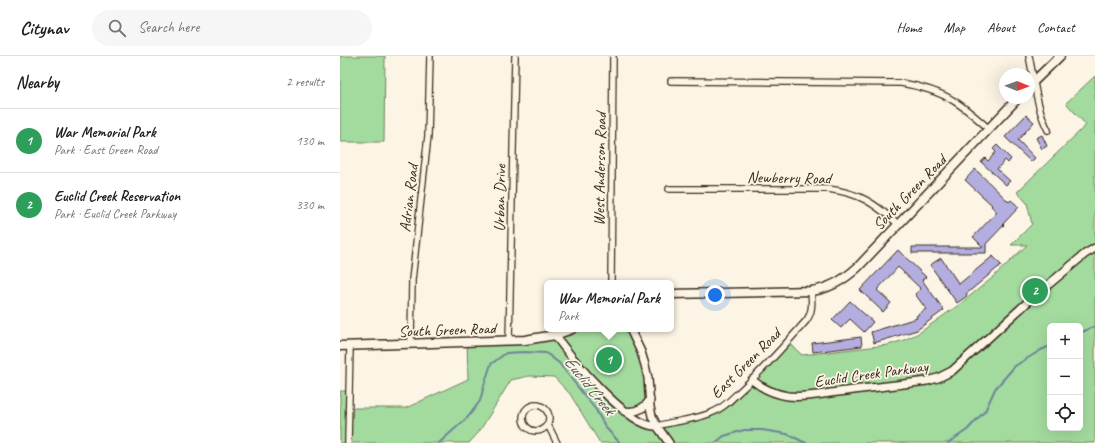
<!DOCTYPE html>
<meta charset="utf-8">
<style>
body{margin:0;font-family:Caveat,sans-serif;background:#f6f6f6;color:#202124}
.controls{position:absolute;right:12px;bottom:12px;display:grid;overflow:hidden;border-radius:6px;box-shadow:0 4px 16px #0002}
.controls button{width:36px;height:36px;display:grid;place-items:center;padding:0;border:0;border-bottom:1px solid #e0e0e0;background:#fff;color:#202124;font:20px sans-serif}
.compass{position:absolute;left:659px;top:12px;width:36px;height:36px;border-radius:50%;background:#fff;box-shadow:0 4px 16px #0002;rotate:91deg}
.you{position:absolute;left:375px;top:239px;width:14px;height:14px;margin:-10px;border:3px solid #fff;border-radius:50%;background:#1a73e8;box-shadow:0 0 0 6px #1a73e833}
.badge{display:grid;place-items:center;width:26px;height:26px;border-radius:50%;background:#b45309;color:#fff;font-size:13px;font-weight:700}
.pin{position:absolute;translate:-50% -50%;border:2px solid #fff;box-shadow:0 1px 4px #0006}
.popup{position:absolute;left:204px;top:224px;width:130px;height:52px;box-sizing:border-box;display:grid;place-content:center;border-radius:6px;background:#fff;filter:drop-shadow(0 1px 3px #0005);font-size:13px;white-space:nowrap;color:#757577}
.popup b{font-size:15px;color:#202124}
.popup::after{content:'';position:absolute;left:50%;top:100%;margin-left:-8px;border:8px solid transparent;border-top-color:#fff}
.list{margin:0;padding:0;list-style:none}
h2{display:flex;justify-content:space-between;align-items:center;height:52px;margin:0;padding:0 16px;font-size:17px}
h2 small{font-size:13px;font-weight:400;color:#757577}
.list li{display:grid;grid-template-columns:26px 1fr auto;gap:12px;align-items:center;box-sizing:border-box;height:64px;padding:0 16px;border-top:1px solid #e0e0e0}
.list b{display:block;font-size:15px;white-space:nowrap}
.list p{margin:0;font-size:13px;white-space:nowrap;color:#757577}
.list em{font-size:13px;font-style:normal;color:#757577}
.icon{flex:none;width:22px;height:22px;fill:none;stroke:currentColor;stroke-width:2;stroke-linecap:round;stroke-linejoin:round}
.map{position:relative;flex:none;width:755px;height:387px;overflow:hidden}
header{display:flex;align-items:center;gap:24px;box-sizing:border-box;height:56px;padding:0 20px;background:#fff;border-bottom:1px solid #e0e0e0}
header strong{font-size:19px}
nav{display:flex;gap:22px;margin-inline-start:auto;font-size:14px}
.search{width:280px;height:36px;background:#f6f6f6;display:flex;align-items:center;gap:10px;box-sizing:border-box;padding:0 14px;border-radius:22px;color:#757577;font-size:15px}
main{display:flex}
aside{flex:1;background:#fff}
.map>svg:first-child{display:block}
</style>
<header>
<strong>Citynav</strong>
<div class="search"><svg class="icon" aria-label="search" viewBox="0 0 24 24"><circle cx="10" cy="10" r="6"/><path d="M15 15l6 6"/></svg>Search here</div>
<nav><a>Home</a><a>Map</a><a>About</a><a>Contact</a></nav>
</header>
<main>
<aside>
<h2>Nearby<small>2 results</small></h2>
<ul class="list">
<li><span class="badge" style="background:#2e9e5b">1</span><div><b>War Memorial Park</b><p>Park · East Green Road</p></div><em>130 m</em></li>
<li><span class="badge" style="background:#2e9e5b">2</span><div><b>Euclid Creek Reservation</b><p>Park · Euclid Creek Parkway</p></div><em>330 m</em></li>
</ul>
</aside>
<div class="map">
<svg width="755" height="387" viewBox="0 0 755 387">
<rect width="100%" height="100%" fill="#fcf5e5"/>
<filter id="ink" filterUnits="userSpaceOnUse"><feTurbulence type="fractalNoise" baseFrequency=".025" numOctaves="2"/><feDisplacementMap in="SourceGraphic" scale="8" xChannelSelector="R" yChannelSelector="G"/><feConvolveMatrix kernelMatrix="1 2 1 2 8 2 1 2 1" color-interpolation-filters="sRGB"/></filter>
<g filter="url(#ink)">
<!-- green -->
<path fill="#a3da9e" stroke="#6f825e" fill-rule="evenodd" d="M0,0h45l-1,86h-44z
M755,20v367h-495l-30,-49 -16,-17 -25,-1 -18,4 -32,52 -10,11h-129v-52h9v17h57l62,-29 -1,-37 58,-2 47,-11h58l15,36 2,39 -18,8 20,13 42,-7 35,-13 6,-1 58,-60 12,11 86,-10 16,-5 15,-7 41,-29 31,-25 36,-34h-16l21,-21 -5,-21 -10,-11 69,-67 -20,-22zM710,270h30v102h-30z"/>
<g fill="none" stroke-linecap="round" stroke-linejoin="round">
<!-- stream -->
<path stroke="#6c8598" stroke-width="2" d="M740,277l15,-7
M99,387l29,-26 12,-16 5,-19 6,-18 15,-11 18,-1 22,1 13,10 37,47 10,18 14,15
M375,387l9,-7 20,-6h18l25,4 19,9
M608,387l19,-13 18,-19 10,-22 20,-23 26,-16 9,-4"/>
</g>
<!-- building -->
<path fill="#b3aedf" stroke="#3b2a1e" d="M686,59l8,7 -16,18 17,18 -4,4 -26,-25z
M702,79l5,11 -5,3 -6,-11z
M657,89l14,14 -3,4 -3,-3 -8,9 13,12 -4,4 -25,-23 4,-4 3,3 8,-9 -3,-3z
M635,113l34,33 2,-2 8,7 -16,17 1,1 -18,19v9h-74v-6h71l-10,-10 24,-25 -6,-6 1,-1 -27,-25z
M558,194l28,27 -4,3 22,30 -27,20 -43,13 -3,-11 46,-14 -1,-2 10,-7 -11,-15 6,-5 -23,-22 -21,23 14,13 -8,9 -23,-22z
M653,200l8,9 -35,29 1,2 -10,7 -27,-38 11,-7 18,26z
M510,245l23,21 -9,10 -14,-13 -9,9 -9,-8z
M521,281l1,9 -49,6 -1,-9z"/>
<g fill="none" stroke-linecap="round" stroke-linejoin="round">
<defs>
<path id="minor" d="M689,0c5,23 8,54 19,74
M331,25l230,2c18,3 37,8 53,18 13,8 24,18 35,28
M329,133h159c32,4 46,14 70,35
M271,227l2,-227
M169,285l6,-285
M71,288l1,-64 16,-144 2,-80
M183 362a13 13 0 1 1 26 0a13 13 0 1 1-26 0Z
M208,369l9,18
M317,370c18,-5 37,-6 54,-13 12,-4 20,-14 29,-22 24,-22 45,-46 66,-70 7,-9 6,-19 5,-30
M8,387l2,-97"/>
<path id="tertiary" d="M290,273l11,23 4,13 3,13 2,29 2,9 5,10 12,17
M215,279c15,22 75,94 102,91
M412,324c11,9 23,14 36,16 16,2 34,-2 50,-4 29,-4 59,-7 89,-11l11,-3 14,-7 78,-71 55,-46 10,-6
M284,355c12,2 20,-2 26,-11"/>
<path id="secondary" d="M689,30l31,-30
M331,238l140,-3c18,-2 34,-12 47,-24l160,-169
M0,290l185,-6 30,-5 17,-6"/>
</defs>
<!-- minor casing -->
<use href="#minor" stroke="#3b2a1e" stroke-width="8"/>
<!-- tertiary casing -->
<use href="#tertiary" stroke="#3b2a1e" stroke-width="10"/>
<!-- secondary casing -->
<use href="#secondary" stroke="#3b2a1e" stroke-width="11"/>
<!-- minor -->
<use href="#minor" stroke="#fcf5e5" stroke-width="5.5"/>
<!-- tertiary -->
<use href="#tertiary" stroke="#fcf5e5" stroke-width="7"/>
<!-- secondary -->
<use href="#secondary" stroke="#fcf5e5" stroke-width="8"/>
</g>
</g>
<g text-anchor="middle" stroke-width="3.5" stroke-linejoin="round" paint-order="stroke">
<!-- street labels -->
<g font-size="16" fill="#3b2a1e" stroke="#fcf5e5">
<text transform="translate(259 113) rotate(-89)" y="6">West Anderson Road</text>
<text transform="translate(449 121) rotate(1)" y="6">Newberry Road</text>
<text transform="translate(569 136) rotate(-46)" y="6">South Green Road</text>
<text transform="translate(68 142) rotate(-83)" y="6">Adrian Road</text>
<text transform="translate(159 142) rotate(-89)" y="6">Urban Drive</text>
<text transform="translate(107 273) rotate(-2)" y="6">South Green Road</text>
<text transform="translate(405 307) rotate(-45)" y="6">East Green Road</text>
<text transform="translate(531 317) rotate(-8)" y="6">Euclid Creek Parkway</text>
</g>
<!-- water labels -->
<g font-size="17" font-style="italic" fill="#53585b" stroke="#fcf5e5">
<text transform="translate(250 329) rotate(51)" y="6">Euclid Creek</text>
</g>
</g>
</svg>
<div class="controls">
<button>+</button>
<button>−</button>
<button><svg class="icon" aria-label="locate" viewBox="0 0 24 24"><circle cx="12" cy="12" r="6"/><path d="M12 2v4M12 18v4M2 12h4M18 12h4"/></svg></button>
</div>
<svg class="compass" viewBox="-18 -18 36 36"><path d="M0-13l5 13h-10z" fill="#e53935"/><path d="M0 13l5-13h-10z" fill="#757577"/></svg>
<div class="you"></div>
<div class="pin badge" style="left:269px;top:304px;background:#2e9e5b">1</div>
<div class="popup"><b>War Memorial Park</b>Park</div>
<div class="pin badge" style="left:695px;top:235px;background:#2e9e5b">2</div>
</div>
</main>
